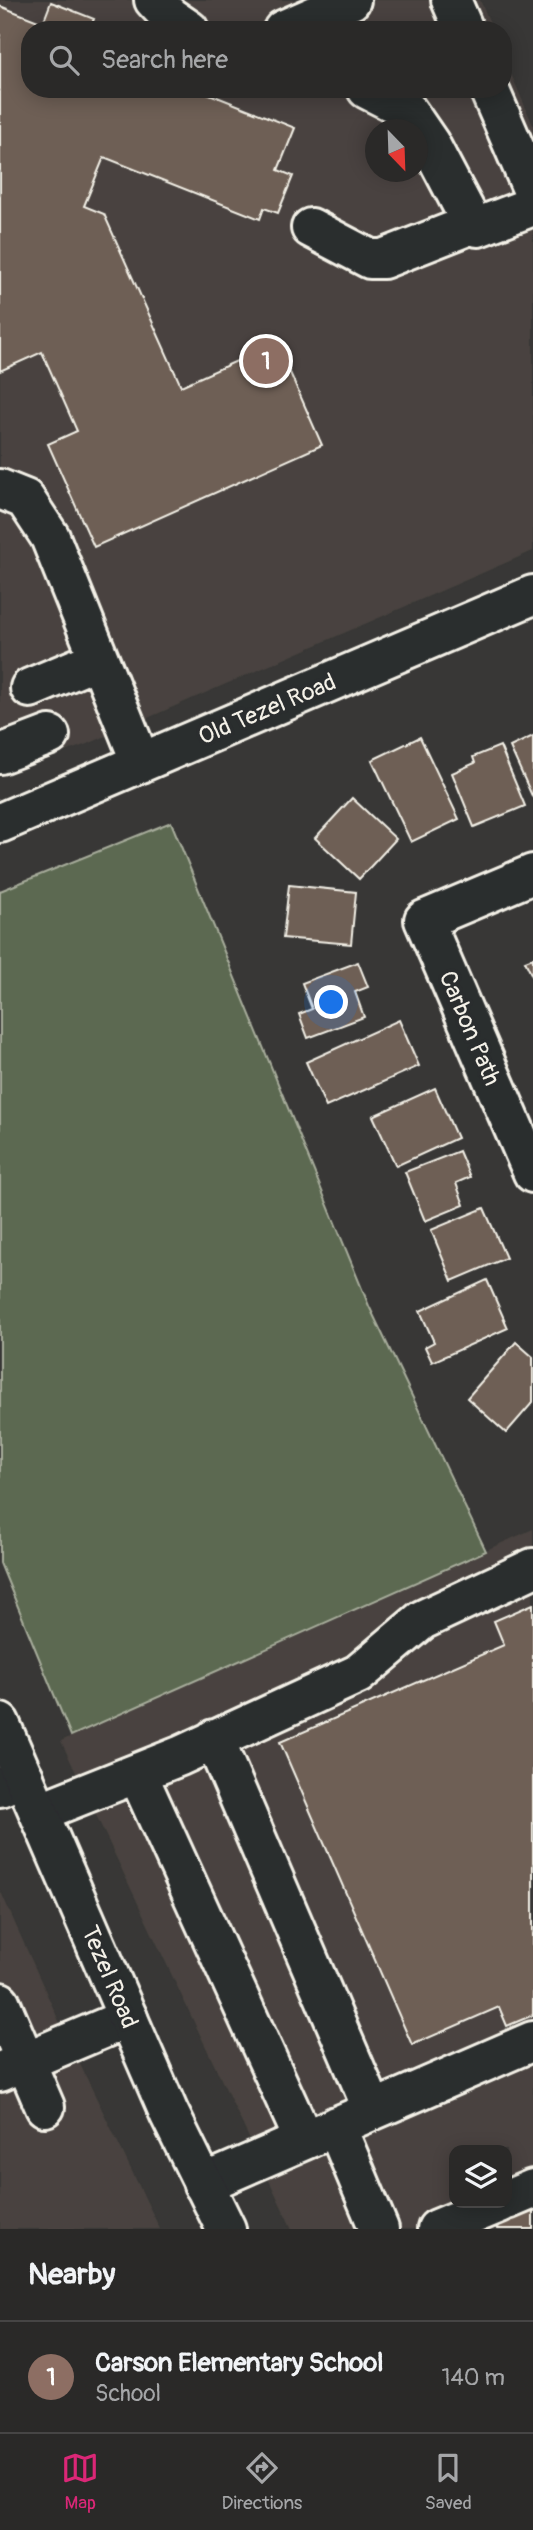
<!DOCTYPE html>
<style>
body{margin:0;font-family:Pangolin,sans-serif;background:#323130;color:#f1f3f6}
.controls{position:absolute;right:21px;bottom:21px;display:grid;overflow:hidden;border-radius:14px;box-shadow:0 4px 18px #0003}
.controls button{width:63px;height:63px;display:grid;place-items:center;padding:0;border:0;border-bottom:2px solid #464545;background:#2a2928;color:#f1f3f6;font:35px sans-serif}
.compass{position:absolute;left:365px;top:119px;width:63px;height:63px;border-radius:50%;background:#2a2928;box-shadow:0 4px 18px #0003;rotate:157deg}
.you{position:absolute;left:332px;top:1003px;width:24px;height:24px;margin:-18px;border:5px solid #fff;border-radius:50%;background:#1a73e8;box-shadow:0 0 0 10px #1a73e833}
.badge{display:grid;place-items:center;width:46px;height:46px;border-radius:50%;background:#db2777;color:#fff;font-size:23px;font-weight:700}
.pin{position:absolute;translate:-50% -50%;border:4px solid #fff;box-shadow:0 2px 7px #0006}
.list{margin:0;padding:0;list-style:none}
h2{display:flex;justify-content:space-between;align-items:center;height:91px;margin:0;padding:0 28px;font-size:30px}
h2 small{font-size:23px;font-weight:400;color:#a5a6a8}
.list li{display:grid;grid-template-columns:46px 1fr auto;gap:21px;align-items:center;box-sizing:border-box;height:112px;padding:0 28px;border-top:2px solid #464545}
.list b{display:block;font-size:26px;white-space:nowrap}
.list p{margin:0;font-size:23px;white-space:nowrap;color:#a5a6a8}
.list em{font-size:23px;font-style:normal;color:#a5a6a8}
.icon{flex:none;width:38px;height:38px;fill:none;stroke:currentColor;stroke-width:2;stroke-linecap:round;stroke-linejoin:round}
.map{position:relative;flex:none;width:533px;height:2229px;overflow:hidden}
.search{position:absolute;background:#2a2928;box-shadow:0 4px 18px #0003;left:21px;right:21px;top:21px;height:77px;display:flex;align-items:center;gap:18px;box-sizing:border-box;padding:0 24px;border-radius:28px;color:#a5a6a8;font-size:26px}
.sheet{height:203px;background:#2a2928}
nav{display:flex;justify-content:space-around;align-items:center;box-sizing:border-box;height:98px;border-top:2px solid #464545;background:#2a2928;font-size:19px;color:#a5a6a8}
nav a{display:grid;justify-items:center;gap:4px}
nav .on{color:#db2777}
.map>svg:first-child{display:block}
</style>
<div class="map">
<svg width="533" height="2229" viewBox="0 0 533 2229">
<rect width="100%" height="100%" fill="#383736"/>
<filter id="ink" filterUnits="userSpaceOnUse"><feTurbulence type="fractalNoise" baseFrequency=".0143" numOctaves="2"/><feDisplacementMap in="SourceGraphic" scale="14" xChannelSelector="R" yChannelSelector="G"/><feConvolveMatrix kernelMatrix="1 2 1 2 8 2 1 2 1" color-interpolation-filters="sRGB"/></filter>
<g filter="url(#ink)">
<!-- built -->
<path fill="#48433f" fill-rule="evenodd" d="M0,0h480l13,30h-463v59h473v-34l30,70v426l-443,192 -90,32zM376,130h42v42h-42z
M533,1529v700h-241l-231,-488zM454,2150h53v53h-53z
M0,1890l59,131 101,208h-160z"/>
<!-- green -->
<path fill="#5b6951" stroke="#a8ad9c" stroke-width="2" d="M171,822l198,484 117,245 -415,185 -71,-173v-672z"/>
<!-- building -->
<path fill="#6e5f54" stroke="#f4f1e8" stroke-width="2" d="M51,2l43,17 -5,11h-59v59h167l98,39 -17,42 15,6 -15,37 -14,-5 -4,11 -156,-62 -20,49 20,8 77,172 96,-43 45,102 -228,102 -46,-103 29,-13 -35,-79 -42,19v-365l43,17z
M533,736v62l-23,-51z
M420,737l39,82 -48,23 -39,-82z
M500,746l25,60 -51,21 -22,-54 23,-10 -2,-6z
M352,798l44,41 -37,40 -44,-41z
M289,885l67,7 -5,52 -68,-6z
M533,958v20l-8,-17z
M358,962l10,25 -13,5 9,25 -56,21 -9,-24 13,-5 -10,-26z
M399,1020l20,46 -93,41 -20,-45z
M435,1088l22,50 -61,28 -23,-50z
M459,1151l11,26 -14,6 8,22 -39,16 -20,-49z
M484,1208l22,50 -54,23 -21,-51z
M487,1280l21,48 -76,34 -7,-15 9,-5 -14,-31z
M516,1342l17,15v45l-27,31 -39,-35z
M533,1604v411l-26,11 -8,-19 -87,38 -132,-303 224,-97 -10,-24z
M533,2209v20h-36l-2,-4z"/>
<g fill="none" stroke-linecap="round" stroke-linejoin="round">
<defs>
<path id="minor" d="M154,0l16,17 19,13
M451,0l13,30
M283,30l68,-30
M367,89l39,20 24,35 42,80 6,3 55,-21
M489,89l44,102
M311,228l59,31h13l89,-35
M0,489l25,10 25,38 91,226
M30,688l69,-29
M0,754l50,-19
M0,823l533,-228
M533,874l-109,46 109,253
M214,1739l159,371
M137,1773l167,367
M0,1787l24,-10
M39,1812l141,-56 178,-82 64,-54 111,-52
M0,2002l45,105
M0,2072l128,-54
M336,2126l43,103
M203,2184l330,-143
M507,2200l26,-11
M437,2229l63,-26"/>
<path id="major" d="M0,1723l169,390 57,116"/>
</defs>
<!-- minor casing -->
<use href="#minor" stroke="#f4f1e8" stroke-width="44"/>
<!-- major casing -->
<use href="#major" stroke="#f4f1e8" stroke-width="44"/>
<!-- minor -->
<use href="#minor" stroke="#2a2d2e" stroke-width="38"/>
<!-- major -->
<use href="#major" stroke="#2a2d2e" stroke-width="38"/>
</g>
</g>
<g text-anchor="middle" stroke-width="7" stroke-linejoin="round" paint-order="stroke">
<!-- street labels -->
<g font-size="24" fill="#f4f1e8" stroke="#2a2d2e">
<text transform="translate(267 709) rotate(-23)" y="8">Old Tezel Road</text>
<text transform="translate(470 1028) rotate(67)" y="8">Carbon Path</text>
<text transform="translate(110 1977) rotate(67)" y="8">Tezel Road</text>
</g>
</g>
</svg>
<div class="controls">
<button><svg class="icon" aria-label="layers" viewBox="0 0 24 24"><path d="M12 4l9 5-9 5-9-5zM3 14l9 5 9-5"/></svg></button>
</div>
<svg class="compass" viewBox="-18 -18 36 36"><path d="M0-13l5 13h-10z" fill="#e53935"/><path d="M0 13l5-13h-10z" fill="#a5a6a8"/></svg>
<div class="you"></div>
<div class="pin badge" style="left:266px;top:361px;background:#8d6e63">1</div>
<div class="search"><svg class="icon" aria-label="search" viewBox="0 0 24 24"><circle cx="10" cy="10" r="6"/><path d="M15 15l6 6"/></svg>Search here</div>
</div>
<section class="sheet">
<h2>Nearby<small></small></h2>
<ul class="list">
<li><span class="badge" style="background:#8d6e63">1</span><div><b>Carson Elementary School</b><p>School</p></div><em>140 m</em></li>
</ul>
</section>
<nav>
<a class="on"><svg class="icon" aria-label="map" viewBox="0 0 24 24"><path d="M3 6l6-2 6 2 6-2v14l-6 2-6-2-6 2zM9 4v14M15 6v14"/></svg>Map</a>
<a><svg class="icon" aria-label="directions" viewBox="0 0 24 24"><path d="M12 3l9 9-9 9-9-9zM9 14v-3h6M13 9l2 2-2 2"/></svg>Directions</a>
<a><svg class="icon" aria-label="saved" viewBox="0 0 24 24"><path d="M7 4h10v16l-5-4-5 4z"/></svg>Saved</a>
</nav>
